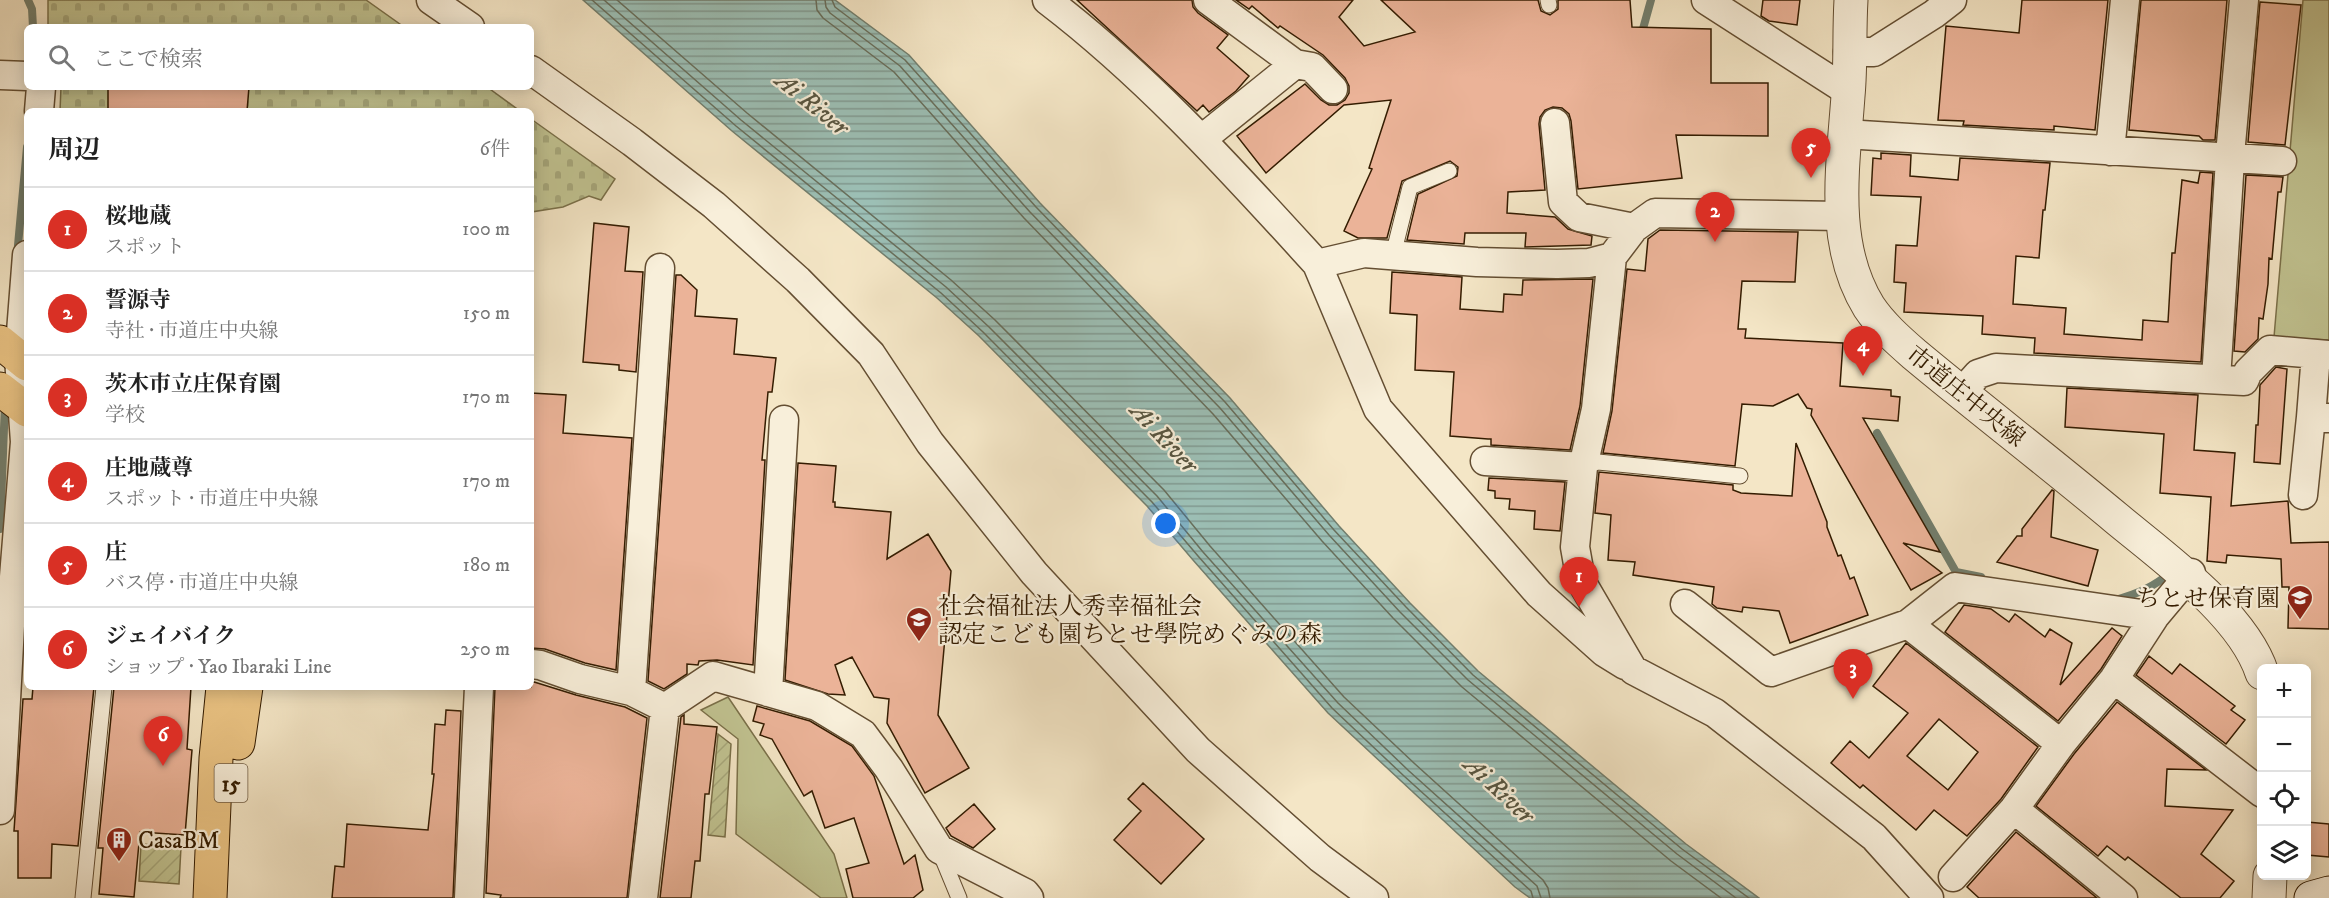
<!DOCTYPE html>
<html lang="ja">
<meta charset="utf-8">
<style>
body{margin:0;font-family:"IM FELL DW Pica","Noto Serif JP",serif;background:#f2f2f2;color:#222}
.controls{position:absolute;right:18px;bottom:18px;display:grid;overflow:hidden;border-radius:9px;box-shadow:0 3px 15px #0003}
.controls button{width:54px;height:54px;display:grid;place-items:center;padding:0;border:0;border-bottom:2px solid #e0e0e0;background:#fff;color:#222;font:30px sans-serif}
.you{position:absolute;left:1166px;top:524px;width:21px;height:21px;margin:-15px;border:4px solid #fff;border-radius:50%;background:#1a73e8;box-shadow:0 0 0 9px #1a73e833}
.badge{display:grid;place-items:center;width:39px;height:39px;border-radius:50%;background:#d93025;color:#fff;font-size:20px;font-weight:700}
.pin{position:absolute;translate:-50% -50px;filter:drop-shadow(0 2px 3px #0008)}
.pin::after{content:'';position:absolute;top:32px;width:21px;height:18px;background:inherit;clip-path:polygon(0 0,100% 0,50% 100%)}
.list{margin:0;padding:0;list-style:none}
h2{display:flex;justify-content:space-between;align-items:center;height:78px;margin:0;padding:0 24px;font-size:26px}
h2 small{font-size:20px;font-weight:400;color:#767676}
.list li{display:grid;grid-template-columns:39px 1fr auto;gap:18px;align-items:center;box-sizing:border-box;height:84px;padding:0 24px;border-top:2px solid #e0e0e0}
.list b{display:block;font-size:22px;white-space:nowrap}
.list p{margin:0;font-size:20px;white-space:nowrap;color:#767676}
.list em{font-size:20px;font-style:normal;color:#767676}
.icon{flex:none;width:33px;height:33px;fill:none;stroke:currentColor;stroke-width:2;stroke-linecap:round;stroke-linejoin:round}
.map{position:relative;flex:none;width:2329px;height:898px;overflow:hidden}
.search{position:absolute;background:#fff;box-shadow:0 3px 15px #0003;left:24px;top:24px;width:510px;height:66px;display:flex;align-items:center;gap:15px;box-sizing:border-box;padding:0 21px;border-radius:9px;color:#767676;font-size:22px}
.panel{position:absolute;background:#fff;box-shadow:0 3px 15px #0003;left:24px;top:108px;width:510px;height:582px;border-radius:9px}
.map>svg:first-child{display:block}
</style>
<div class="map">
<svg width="2329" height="898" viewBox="0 0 2329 898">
<defs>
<pattern id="cemetery-stones" width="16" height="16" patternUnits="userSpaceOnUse" patternTransform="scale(1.5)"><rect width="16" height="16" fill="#c1c391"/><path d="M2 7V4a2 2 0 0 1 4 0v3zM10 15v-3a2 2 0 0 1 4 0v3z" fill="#a6a77b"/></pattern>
<pattern id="garden-furrows" width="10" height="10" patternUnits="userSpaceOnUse" patternTransform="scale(1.5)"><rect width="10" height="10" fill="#c1c391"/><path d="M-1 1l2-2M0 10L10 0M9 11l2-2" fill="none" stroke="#a6a77b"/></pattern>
<pattern id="water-rules" width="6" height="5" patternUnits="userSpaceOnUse" patternTransform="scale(1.5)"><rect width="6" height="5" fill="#9cbfb5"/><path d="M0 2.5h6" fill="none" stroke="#809a91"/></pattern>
</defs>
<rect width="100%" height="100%" fill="#f4e6c6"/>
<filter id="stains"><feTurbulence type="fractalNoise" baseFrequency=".00333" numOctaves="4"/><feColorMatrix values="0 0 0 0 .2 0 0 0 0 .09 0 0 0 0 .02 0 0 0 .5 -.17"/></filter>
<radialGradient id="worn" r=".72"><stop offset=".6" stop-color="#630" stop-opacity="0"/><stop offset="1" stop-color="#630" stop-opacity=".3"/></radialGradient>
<!-- cemetery -->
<path fill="url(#cemetery-stones)" stroke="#7a7049" stroke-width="1.5" d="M48,0h318l38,27h-356z
M61,87h426l33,24h-460z
M531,119l84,60 -14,21 -12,-4 -26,11 -32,5z"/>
<!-- park -->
<path fill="#c1c391" stroke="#7a7049" stroke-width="1.5" d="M2303,0h26v340l-55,-3z
M728,697l106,157 13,44h-26l-85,-64 2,-95 -37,-29z"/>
<!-- garden -->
<path fill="url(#garden-furrows)" stroke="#7a7049" stroke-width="1.5" d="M718,734l13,10 -6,93 -17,-2z
M141,844l40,3 -2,37 -40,-3z"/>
<!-- water -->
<path fill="url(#water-rules)" stroke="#727e6d" stroke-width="1.5" d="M583,0h252l74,55 131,148 190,195 109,128 71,77 68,68 208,173 73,54h-229l-15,-11 -187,-174 -135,-153 -46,-54 -168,-170 -42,-38 -205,-167z"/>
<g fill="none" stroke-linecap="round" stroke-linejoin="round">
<!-- shore -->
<path stroke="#686e5b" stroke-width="1.5" d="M592,0l144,126 205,167 42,39 169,170 46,54 134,152 72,68 127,115 2,7
M604,0l137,120 205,167 43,40 168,169 46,56 135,151 71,68 128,115 4,12
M617,0l130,113 204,167 44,40 169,170 46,56 134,151 71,67 128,116 5,8 2,10
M816,0l1,10 6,8 71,54 130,146 189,196 109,127 71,77 69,69 209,174 50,37
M825,0l1,7 4,6 70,53 130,146 190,196 109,127 71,77 68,68 209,174 59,44
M832,0l3,7 70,53 131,147 189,195 109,128 72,77 67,68 209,174 67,49"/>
<!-- stream -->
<path stroke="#727e6d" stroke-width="8" d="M28,0l4,9 1,18
M1641,36l10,-36
M17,256l10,-109
M1877,433l79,139 25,5
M0,529l5,-126
M2115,600c22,-6 39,-13 56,-28"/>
</g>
<!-- building -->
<path fill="#ebb398" stroke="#341c01" stroke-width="1.5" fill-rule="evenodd" d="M1077,0h115l1,7 5,6 30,22 -11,13 32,28 -13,15 -27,21 -6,-7 -6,6z
M1236,0h117l-14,17 25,29 51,-14 -34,-32h157l3,11 9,4 8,-6v-9h72l2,27 79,2v54h57v53l-92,-1 6,43 -104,11 -7,-68 -2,-7 -7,-6 -9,-1 -8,3 -5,7 -1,7 6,66 -37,2 -1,21 48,4 13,12 24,7 -1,9 -66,2 1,-14h-61l-1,11 -57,-4 11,-46 39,-18 1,-9 -8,-6 -48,20 -15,57h-29l-14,-7 28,-62 -3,-1 22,-68 -47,5 -78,68 -29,-37 68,-52 16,16 8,5h8l8,-5 4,-7v-7l-4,-8 -22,-23 -43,-29 -2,2 -26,-22 -3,3z
M1763,0h37l-3,25 -28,-4 -8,-5z
M2022,0h86l-13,130 -41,-4v4l-91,-5 1,-4 -26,-1 8,-94 73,7z
M2141,0h86l-12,140h-12l-4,-4 -70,-6z
M2260,2l41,3 -16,140 -37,-3z
M108,87h141l-2,24h-139z
M1881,153l30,2 -1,21 48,4 2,-22 90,5 -5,47h-2l-4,48 -23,-2 -3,48 53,4 -2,26 78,6 1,-20 25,2 4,-69h3l7,-73 16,3 2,-11 13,1 -12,189 -167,-9 1,-15 -53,-4 1,-18 -79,-4 2,-29 -12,-1 2,-37 21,1 4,-49 -50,-2 2,-37 8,1z
M2246,175l37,2 -2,15h-3l-6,67 -3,-1 -1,26 -5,35 -4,-1 -1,21 -13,13 -11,-1z
M594,223l35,4 -4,44 18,1 -7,100 -17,-2v-5l-36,-3z
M1660,230l138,2 -3,50 -53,-1 -4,48h8l-1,9 98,5 -3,43 51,4v6l9,1 -2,24 -35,-3 77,134 -37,-9 39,30 -31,17 -100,-175 1,-6 -5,-1 -9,-14 -25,12 -31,-2 -7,62 -132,-13 9,-42 15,-142 18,2 3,-32z
M1392,272l70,5 -2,32 43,3 1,-18 18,1 1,-15 70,-1 -13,127 -10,44 -79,-5v-6h-3l-38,-3 4,-64 -39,-2 2,-55 -27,-2z
M676,275h5l16,15 -2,26 42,3 -3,35 42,4 -4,34h-4l-6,68h3l-12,205 -36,-5 -18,1 -1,4 -11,-1v10l-23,15 -16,-8z
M2276,367l11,2 -7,95 -26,-2 2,-37h2l2,-40z
M2067,388l131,7 -4,55 41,3 -4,53 57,-5 3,42 38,-1v87l-41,-1 1,-41h-7l-1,-28 -54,-4 -1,8 -19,-2 4,-64 -51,-4 4,-59 -99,-7z
M531,393l35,2 -3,38 69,5 -16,232 -31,-7 -40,-14 -14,-1z
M1796,443l31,79v5l11,29 3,-1 9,24 4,-2 14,38 -78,28 -11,-32 -36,-4 -1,5 -25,-4 -5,-4 2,-17 -81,-12 2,-13 -27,-2 3,-45 -16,-2 4,-41 134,13v5l8,3 51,3z
M798,463l38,3 -3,36h2v5l56,5 -4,47 41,-25 23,37 -13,144 31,53 -44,25 -38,-70 2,-24 -15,-2 -22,-40 -17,8 10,30 -17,-1 -43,-14z
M1489,478l76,4 -5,49 -26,-2 1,-18 -26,-2 1,-10 -15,-1v-7l-7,-1z
M2052,490l2,1 -3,46 47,13 -10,36 -91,-24 20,-26h5v-7z
M1964,605l27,4 18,13 6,-8 30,23 5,-8 22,14 -12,42 52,-57 10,8 -21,33 -43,52 -113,-89z
M1906,643l132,104 -37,52 -34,37 -33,-26 -18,20 -53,-45 -3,3 -29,-25 19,-22 19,17 39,-45 -35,-27zM1939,719l39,33 -30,38 -41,-34z
M2149,656l23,18 8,-10 55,42 -4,4 14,10 -19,24 -90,-69z
M531,681l45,14 49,12 22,11 -20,180h-127l1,-3 -15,-2 9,-206h36z
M33,687h61l-16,159 -26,-2 -1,34h-33v-47h-4l9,-132h9z
M114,687h77l-4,62 5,1 -7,85 -45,-3 -6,65 -35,-3 4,-46h-5z
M2117,702l89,68 -39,-1 -2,37 68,4 -32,44 33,27 -14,17h-39l-53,-41 -3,3 -18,-14 -9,10 -62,-50 38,-52z
M757,706l53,15 42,25 22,30 30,88 11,-9 8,35 -10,8h-60l-7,-29 23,-6 -15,-45 -29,10 -13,-37 -8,5 -32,-57 -12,-4 4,-11 -11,-3z
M446,710l15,1 -8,187h-121l3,-32 9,1 3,-43 81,6 6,-56h-2l3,-50 10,1z
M684,715v9l33,3 -8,67h-4l-5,67h-5l-4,37h-31l21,-181z
M1143,783l61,56 -43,45 -47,-44 27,-29 -13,-12z
M974,804l21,25 -22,19 -22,-12 -5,-8z
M2307,822l22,2v33l-22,-2z
M2016,832l81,66h-118l-12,-11z"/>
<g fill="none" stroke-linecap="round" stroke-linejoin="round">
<defs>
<path id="service" d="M1548,0l1,5
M1393,255l17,-68 39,-16
M1583,467l15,-5 142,14
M940,852l19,46
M83,898l21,-211"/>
<path id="minor" d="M431,0l39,27
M1047,0c101,77 185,171 270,264l47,-11 113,9 80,2 32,-1 23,-6
M1706,0l143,92
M1848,52h26l60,-38 18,-14
M1295,64l17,3 21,22
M531,70l101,72 82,63 84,75 73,74 59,89 104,130 164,177 122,108 54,40
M0,75l27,1
M39,111l2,-24
M1555,123l8,79 16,15 55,11
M1845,134l437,27
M1202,139l93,-75 -87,-64
M2110,151l15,-151
M1841,216l-186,-3 -21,15 -22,29 -16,152 -13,58 -8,80 6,34 52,89 82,43 159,124 55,61
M1317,264l61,145 161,185 65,58 21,13
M2316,354l-5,63 18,1
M2216,379l15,-235 13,-144
M1961,393l17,-19 18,-6 248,13 4,-9 22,-22 59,5
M1485,461l98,6
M2303,495l8,-78
M1685,604l86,68 137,-48
M531,664l9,1 40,14 51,12 34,17 48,-32 104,30 46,28 26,35 50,80 86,44 4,5
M2114,679l148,114
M631,691l29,-423
M768,692l16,-272
M2061,744l-153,-120 47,-37 200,29
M2014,809l109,89
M0,810l10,-184 15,-184 -6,-84 8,-103
M1953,877l61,-68 47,-65 53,-65 41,-63 36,-43
M469,898l10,-211
M643,898l22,-190"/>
<path id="tertiary" d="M1851,0c-2,32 0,65 -3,96 -5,71 -18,148 21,211 12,18 29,33 45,47 66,55 135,108 202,164 47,39 127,96 146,155
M2269,898l1,-22"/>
<path id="secondary" d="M2311,898l18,-5"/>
<path id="primary" d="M0,342l27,22
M0,389l27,21
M238,743l8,-56
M210,898l6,-140 7,-71"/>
</defs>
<!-- service casing -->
<use href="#service" stroke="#644e32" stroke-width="17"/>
<!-- minor casing -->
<use href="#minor" stroke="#644e32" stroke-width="31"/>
<!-- tertiary casing -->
<use href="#tertiary" stroke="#644e32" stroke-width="35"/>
<!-- secondary casing -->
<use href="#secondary" stroke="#341c01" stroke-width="35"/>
<!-- primary casing -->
<use href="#primary" stroke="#341c01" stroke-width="35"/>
<!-- service -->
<use href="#service" stroke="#f8efda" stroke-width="15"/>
<!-- minor -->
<use href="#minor" stroke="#f8efda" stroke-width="28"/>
<!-- tertiary -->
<use href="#tertiary" stroke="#f8efda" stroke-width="33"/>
<!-- secondary -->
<use href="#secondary" stroke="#f8efda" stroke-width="33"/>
<!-- primary -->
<use href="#primary" stroke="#eac383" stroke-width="33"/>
</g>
<!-- icons -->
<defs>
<symbol id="school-pin" viewBox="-11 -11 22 30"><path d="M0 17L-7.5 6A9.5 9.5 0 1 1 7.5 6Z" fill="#8f2418" stroke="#f8efda"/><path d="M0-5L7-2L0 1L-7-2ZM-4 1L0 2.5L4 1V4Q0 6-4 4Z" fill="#fff"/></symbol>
<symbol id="building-pin" viewBox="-11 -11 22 30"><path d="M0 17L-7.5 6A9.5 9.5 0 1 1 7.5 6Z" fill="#8f2418" stroke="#f8efda"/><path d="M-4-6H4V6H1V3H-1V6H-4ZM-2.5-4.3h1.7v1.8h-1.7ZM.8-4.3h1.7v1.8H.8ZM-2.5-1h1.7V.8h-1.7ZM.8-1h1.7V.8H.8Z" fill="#fff"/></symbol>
</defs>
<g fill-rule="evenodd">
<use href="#school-pin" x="2285" y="583" width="30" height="40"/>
<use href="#school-pin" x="904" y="605" width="30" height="40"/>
<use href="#building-pin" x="104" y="825" width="30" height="40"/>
</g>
<g text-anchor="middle" stroke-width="4.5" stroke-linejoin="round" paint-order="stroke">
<!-- shield labels -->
<rect fill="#f8efda" stroke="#6f5b42" stroke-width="1.5" x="214.5" y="764" width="33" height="38" rx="4.5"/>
<g font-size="22" font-weight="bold" fill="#341c01">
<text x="231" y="791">15</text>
</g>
<!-- street labels -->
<g font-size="24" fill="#341c01" stroke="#f8efda">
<text transform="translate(1966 396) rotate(39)" y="8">市道庄中央線</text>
</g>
<!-- poi labels -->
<g font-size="24" fill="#341c01" stroke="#f8efda" text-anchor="start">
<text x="2280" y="606" text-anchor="end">ちとせ保育園</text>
<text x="938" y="614">社会福祉法人秀幸福祉会<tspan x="938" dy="28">認定こども園ちとせ學院めぐみの森</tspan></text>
<text x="138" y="848">CasaBM</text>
</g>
<!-- water labels -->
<g font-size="26" font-style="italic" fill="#585540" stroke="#f8efda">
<text transform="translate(813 103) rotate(39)" y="9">Ai River</text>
<text transform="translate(1165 437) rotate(47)" y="9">Ai River</text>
<text transform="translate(1500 789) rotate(43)" y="9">Ai River</text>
</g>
</g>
<rect width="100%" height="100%" filter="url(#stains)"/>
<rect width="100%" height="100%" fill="url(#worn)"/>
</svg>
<div class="controls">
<button>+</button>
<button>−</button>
<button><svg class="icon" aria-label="locate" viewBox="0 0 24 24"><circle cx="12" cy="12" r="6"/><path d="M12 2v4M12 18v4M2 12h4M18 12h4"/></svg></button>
<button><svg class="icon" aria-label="layers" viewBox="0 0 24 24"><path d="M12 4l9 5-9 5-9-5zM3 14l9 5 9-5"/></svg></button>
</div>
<div class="you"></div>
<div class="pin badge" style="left:1579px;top:607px">1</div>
<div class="pin badge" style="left:1715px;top:242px">2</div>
<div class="pin badge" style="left:1853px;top:699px">3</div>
<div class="pin badge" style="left:1863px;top:376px">4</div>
<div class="pin badge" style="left:1811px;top:178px">5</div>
<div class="pin badge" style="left:163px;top:766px">6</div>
<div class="search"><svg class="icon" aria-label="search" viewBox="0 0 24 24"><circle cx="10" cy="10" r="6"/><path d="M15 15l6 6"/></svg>ここで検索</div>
<section class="panel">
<h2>周辺<small>6件</small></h2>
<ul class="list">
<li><span class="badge">1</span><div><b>桜地蔵</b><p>スポット</p></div><em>100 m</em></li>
<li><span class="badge">2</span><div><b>誓源寺</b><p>寺社 · 市道庄中央線</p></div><em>150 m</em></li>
<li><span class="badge">3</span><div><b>茨木市立庄保育園</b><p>学校</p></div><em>170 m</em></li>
<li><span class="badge">4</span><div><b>庄地蔵尊</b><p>スポット · 市道庄中央線</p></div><em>170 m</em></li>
<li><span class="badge">5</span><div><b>庄</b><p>バス停 · 市道庄中央線</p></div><em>180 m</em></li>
<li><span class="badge">6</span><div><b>ジェイバイク</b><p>ショップ · Yao Ibaraki Line</p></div><em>250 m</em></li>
</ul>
</section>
</div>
